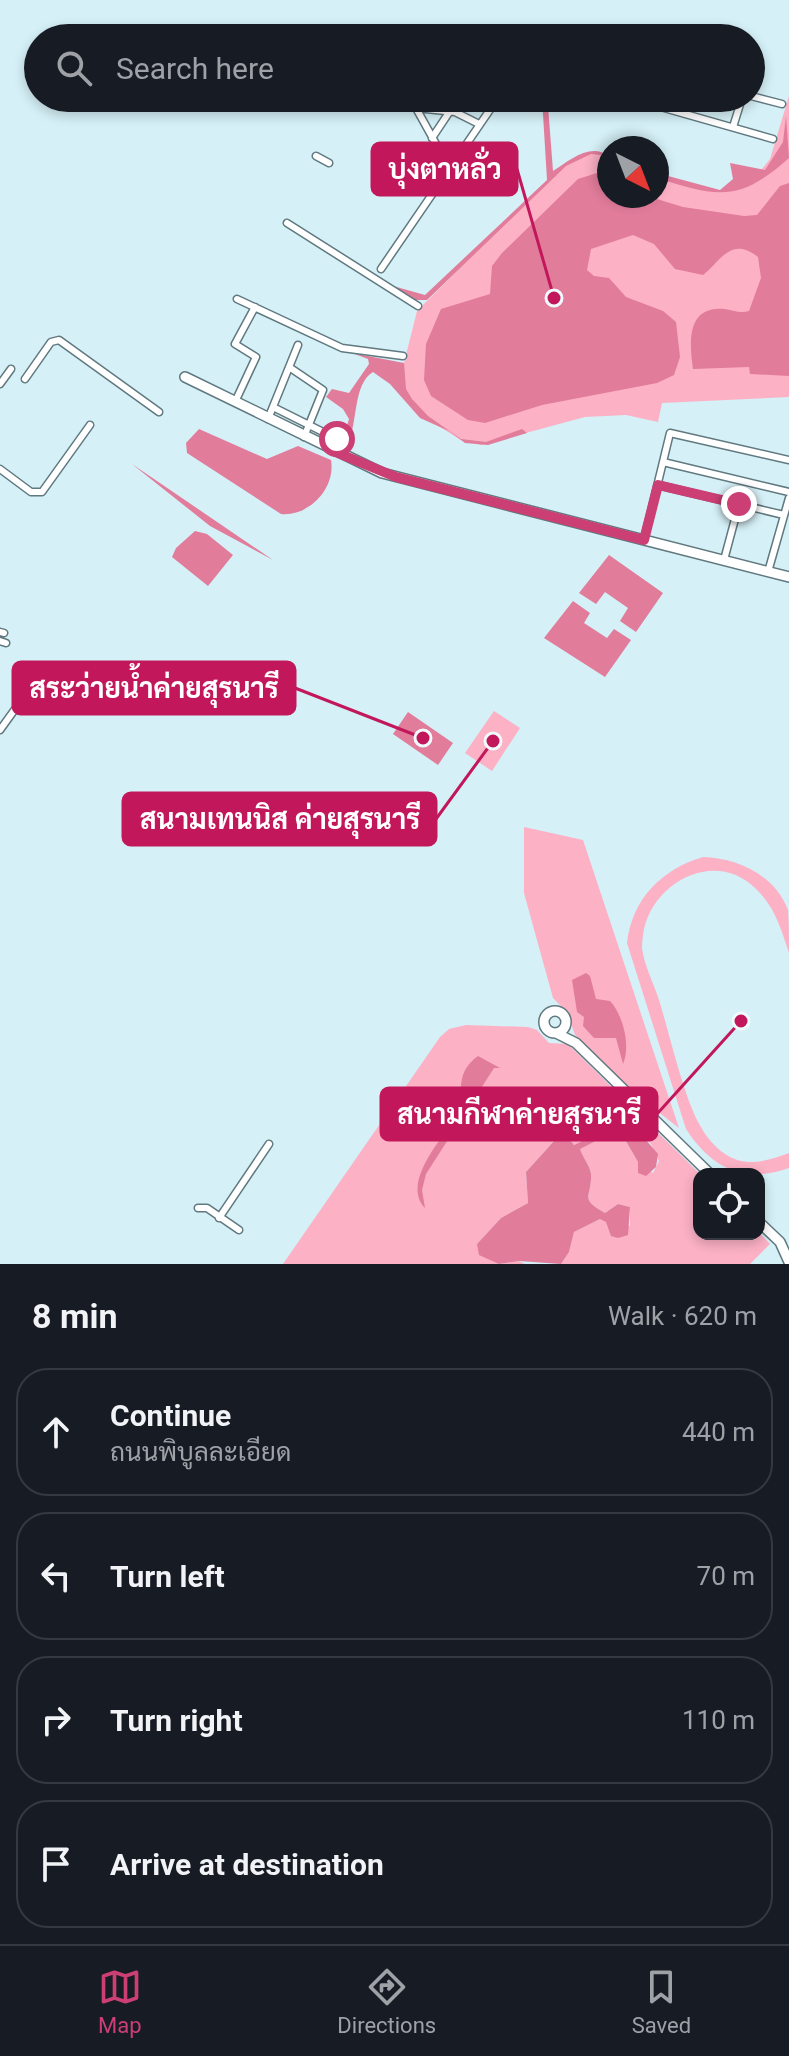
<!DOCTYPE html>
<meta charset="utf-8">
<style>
body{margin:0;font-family:Roboto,Sarabun,sans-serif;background:#20242c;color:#f1f3f6}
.controls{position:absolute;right:24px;bottom:24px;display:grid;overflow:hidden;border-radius:16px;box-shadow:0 4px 12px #0003}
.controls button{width:72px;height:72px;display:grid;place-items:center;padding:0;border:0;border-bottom:2px solid #363941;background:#171b24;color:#f1f3f6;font:40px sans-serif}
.compass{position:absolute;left:597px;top:136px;width:72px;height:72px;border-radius:50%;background:#171b24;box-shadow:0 4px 12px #0003;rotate:138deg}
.stop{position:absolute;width:24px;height:24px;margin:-18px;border:6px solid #cb3f74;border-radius:50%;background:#fff}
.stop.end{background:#cb3f74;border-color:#fff;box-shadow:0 2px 8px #0008}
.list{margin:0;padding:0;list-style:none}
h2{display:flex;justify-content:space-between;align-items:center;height:104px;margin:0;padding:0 32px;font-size:34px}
h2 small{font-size:26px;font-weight:400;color:#9ea1a6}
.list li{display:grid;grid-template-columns:52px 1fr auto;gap:24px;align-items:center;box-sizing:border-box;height:128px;margin:0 16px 16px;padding:0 16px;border:2px solid #363941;border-radius:32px}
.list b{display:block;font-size:30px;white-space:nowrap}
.list p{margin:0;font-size:26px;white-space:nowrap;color:#9ea1a6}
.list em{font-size:26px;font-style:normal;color:#9ea1a6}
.icon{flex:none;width:44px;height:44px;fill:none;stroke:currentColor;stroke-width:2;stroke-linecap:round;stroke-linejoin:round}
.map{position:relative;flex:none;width:789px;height:1264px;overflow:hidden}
.search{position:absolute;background:#171b24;box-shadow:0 4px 12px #0003;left:24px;right:24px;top:24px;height:88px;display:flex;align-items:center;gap:20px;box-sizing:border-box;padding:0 28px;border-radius:44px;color:#9ea1a6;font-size:30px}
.sheet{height:680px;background:#171b24}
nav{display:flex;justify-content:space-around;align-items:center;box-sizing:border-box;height:112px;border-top:2px solid #363941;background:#171b24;font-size:22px;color:#9ea1a6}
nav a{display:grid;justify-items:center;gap:4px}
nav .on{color:#cb3f74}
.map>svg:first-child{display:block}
</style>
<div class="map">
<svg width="789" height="1264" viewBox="0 0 789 1264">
<rect width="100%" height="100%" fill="#d5f0f7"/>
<!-- green -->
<path fill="#fcb1c5" d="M789,96v301l-127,6 -4,19 -32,-7 -41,2 -104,28 -20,-5 -37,-23 -20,-29 -1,-21 14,-56 145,-145 22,-13 25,2v41h48v-20l61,16 35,-12 17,-21z
M494,711l26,17 -28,43 -27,-18z
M524,827l59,13 96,288 -53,-41 -51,-52 -8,-23 -14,-14 -29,-105z
M703,857c34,1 72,18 85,53 1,11 1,30 1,43 -8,-24 -14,-46 -33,-64 -39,-40 -101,-9 -112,40 -1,5 -2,14 -2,19 2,17 12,36 17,52 10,32 26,102 42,127 5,10 15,21 24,27 21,14 42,7 64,-1v15c-44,16 -77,1 -103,-39l-59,-186c5,-44 35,-74 76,-86z
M466,1025l62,2 9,3 12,13 19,1 132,130 -1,60 60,-2 11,12 -20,20h-189l8,-12 5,-20 26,-13 30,7v-19l-12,-3 -13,9c-27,-16 -13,-14 -14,-39 -1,-9 -9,-17 -12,-25l40,-20 19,33 15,11 6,-12 -8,-17 -29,-32 -8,14 -40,19 -7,-9 2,-24 -5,18 -38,42 2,31 -27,15 -24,26 22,20 20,-3 6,3h-242l157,-227 9,-8z"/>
<!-- water -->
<path fill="#e17c9b" d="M542,98h4l2,8 5,65c16,-10 37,-29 56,-15l-18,-2 -25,12 -139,134h-12l-22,-14 32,9 122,-115z
M786,116l3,42c-50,45 -72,39 -132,20v-5l63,17 13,-11 -3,-16 35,7 18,-28z
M597,173l12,4v19h38l36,11 61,9 13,-1 23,-29 9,-3v193l-39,-2 -1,-7 -56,2c-4,-28 -6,-63 31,-60 9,1 16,5 25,2l12,-33 -3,-21c-27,-22 -38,5 -55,18l-28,-6 -21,-25 -21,-9 -42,14 -4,21 7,6 15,2 17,19 37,14 13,11 4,35 -6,18 -17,8 -115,22 -57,18 -17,-3 -37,-24 -7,-16 2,-36 15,-35 49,-15 2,-28 10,-13 76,-74z
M352,353l52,10 2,26 6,10 16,17 33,23 25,3 36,-13 5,4 -39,12 -23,-2 -16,-12 -29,-13 -30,-34 -17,-12c-20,12 -15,49 -25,72l-7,1 8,-26 -6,-10 -17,-12 6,-8 17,4 20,-29 -1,-5z
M199,429l68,30 31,-13 33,14c5,29 -23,57 -50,54l-94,-61 -1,-10z
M132,464l141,96 -63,-34z
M195,531l12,3 26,21 -25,31 -36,-29 4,-9z
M609,555l54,38 -27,39 -16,-11 8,-13 -23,-16 -9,12 -17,-11z
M573,601l17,12 -6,10 23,15 7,-9 17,11 -26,37 -61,-39z
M408,712l45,31 -15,22 -45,-31z
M586,973l4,3 6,23 14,2c13,14 21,45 13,63l-7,-26h-22l-11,-12 1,-9 -7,-5 -5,-32z
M478,1056l22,12h-6l-68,106 -4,16 3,18c-26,-27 23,-76 38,-100 -4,-20 -4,-39 15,-52z
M569,1112l-2,24 7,9 40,-19 1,-10 7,-4 36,42 -2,13 -10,9 -8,-3v-11l-19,-33 -39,20c2,8 10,16 11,25 1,25 -13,23 14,39l13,-9 12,3 -2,28 -10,3 -7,-2 -5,-14 -6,-3 -26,13 -5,20 -8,12 -42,-3 -20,3 -20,-9 -2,-11 24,-26 27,-15 -2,-31 38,-42z"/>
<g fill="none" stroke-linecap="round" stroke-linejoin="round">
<defs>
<path id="street" d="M669,38l1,-3
M751,96l31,8
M403,98l13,10 39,4 24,12
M629,98l144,41
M416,108l20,36 18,14
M733,127l9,-29
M432,138l18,-27
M316,156l13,7
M287,223l131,83
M381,269l117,-171
M237,299l105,49 61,8
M289,367l34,23 -19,47
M25,379l26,-37 8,-2 100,72
M0,384l11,-15
M235,402l21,-45 -21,-13 20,-37
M273,407l64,32 -4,12
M268,419l30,-74
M663,462l126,30
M0,469l31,23h11l48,-67
M658,485l126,30
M644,540l26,-107 119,27
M724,560l15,-56
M768,572l21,-74
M0,632l4,1
M0,641l6,2
M0,730l44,-61
M198,1208h9l32,22
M219,1218l50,-74"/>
<path id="secondary" d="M185,377l197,96 407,104
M544 1022a11 11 0 1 1 22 0a11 11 0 1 1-22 0Z
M556,1033l20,10 134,131
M759,1222l21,20 9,20"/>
</defs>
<!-- street casing -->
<use href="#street" stroke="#60787f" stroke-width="9"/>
<!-- secondary casing -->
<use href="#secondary" stroke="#60787f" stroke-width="12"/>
<!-- street -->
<use href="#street" stroke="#fff" stroke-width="6"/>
<!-- secondary -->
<use href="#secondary" stroke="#fff" stroke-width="9"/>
</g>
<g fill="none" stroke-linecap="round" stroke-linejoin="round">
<!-- route -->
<path stroke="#cb3f74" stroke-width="10" d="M337,439l-4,12 63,26 248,63 14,-55 81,19"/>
</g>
<!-- callouts -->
<path fill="none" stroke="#c2185b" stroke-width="3" d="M554 298L517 169M423 738L295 688M493 741L436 819M741 1021L657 1114"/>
<g fill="#c2185b" stroke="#effafd" stroke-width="3">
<circle cx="554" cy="298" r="8"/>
<circle cx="423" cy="738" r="8"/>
<circle cx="493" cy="741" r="8"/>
<circle cx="741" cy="1021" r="8"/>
</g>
<g fill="#c2185b" stroke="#c2185b" stroke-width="3">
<rect x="372" y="143" width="145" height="52" rx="8"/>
<rect x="13" y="662" width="282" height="52" rx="8"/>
<rect x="123" y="793" width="313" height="52" rx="8"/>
<rect x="381" y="1088" width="276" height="52" rx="8"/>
</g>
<g font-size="28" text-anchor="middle" font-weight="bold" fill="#fff">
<text x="445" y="179">บุ่งตาหลั่ว</text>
<text x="154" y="698">สระว่ายนํ้าค่ายสุรนารี</text>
<text x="280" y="829">สนามเทนนิส ค่ายสุรนารี</text>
<text x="519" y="1124">สนามกีฬาค่ายสุรนารี</text>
</g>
</svg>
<div class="controls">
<button><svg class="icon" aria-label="locate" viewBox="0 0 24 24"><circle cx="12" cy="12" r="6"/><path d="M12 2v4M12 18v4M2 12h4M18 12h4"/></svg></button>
</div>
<svg class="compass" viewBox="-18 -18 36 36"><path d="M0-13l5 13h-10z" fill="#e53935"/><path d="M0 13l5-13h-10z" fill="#9ea1a6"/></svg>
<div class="stop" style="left:337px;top:439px"></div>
<div class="stop end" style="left:739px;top:504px"></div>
<div class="search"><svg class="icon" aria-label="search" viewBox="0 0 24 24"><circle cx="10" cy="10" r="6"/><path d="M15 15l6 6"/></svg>Search here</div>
</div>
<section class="sheet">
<h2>8 min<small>Walk · 620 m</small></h2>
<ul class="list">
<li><svg class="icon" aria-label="ahead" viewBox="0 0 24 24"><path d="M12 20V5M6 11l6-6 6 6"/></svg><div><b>Continue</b><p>ถนนพิบูลละเอียด</p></div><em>440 m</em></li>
<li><svg class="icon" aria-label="left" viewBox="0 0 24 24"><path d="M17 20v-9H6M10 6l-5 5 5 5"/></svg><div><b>Turn left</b></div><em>70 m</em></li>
<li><svg class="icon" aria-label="right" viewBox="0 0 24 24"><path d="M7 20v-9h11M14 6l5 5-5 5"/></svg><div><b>Turn right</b></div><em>110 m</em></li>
<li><svg class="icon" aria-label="arrive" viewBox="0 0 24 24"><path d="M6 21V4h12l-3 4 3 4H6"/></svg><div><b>Arrive at destination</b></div></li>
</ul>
</section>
<nav>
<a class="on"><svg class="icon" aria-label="map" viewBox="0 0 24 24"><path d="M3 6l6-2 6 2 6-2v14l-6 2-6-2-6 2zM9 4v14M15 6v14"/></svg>Map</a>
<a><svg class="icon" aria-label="directions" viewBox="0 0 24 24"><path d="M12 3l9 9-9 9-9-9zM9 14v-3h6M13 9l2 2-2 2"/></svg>Directions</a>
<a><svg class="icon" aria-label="saved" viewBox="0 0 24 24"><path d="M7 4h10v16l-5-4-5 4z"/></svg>Saved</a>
</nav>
